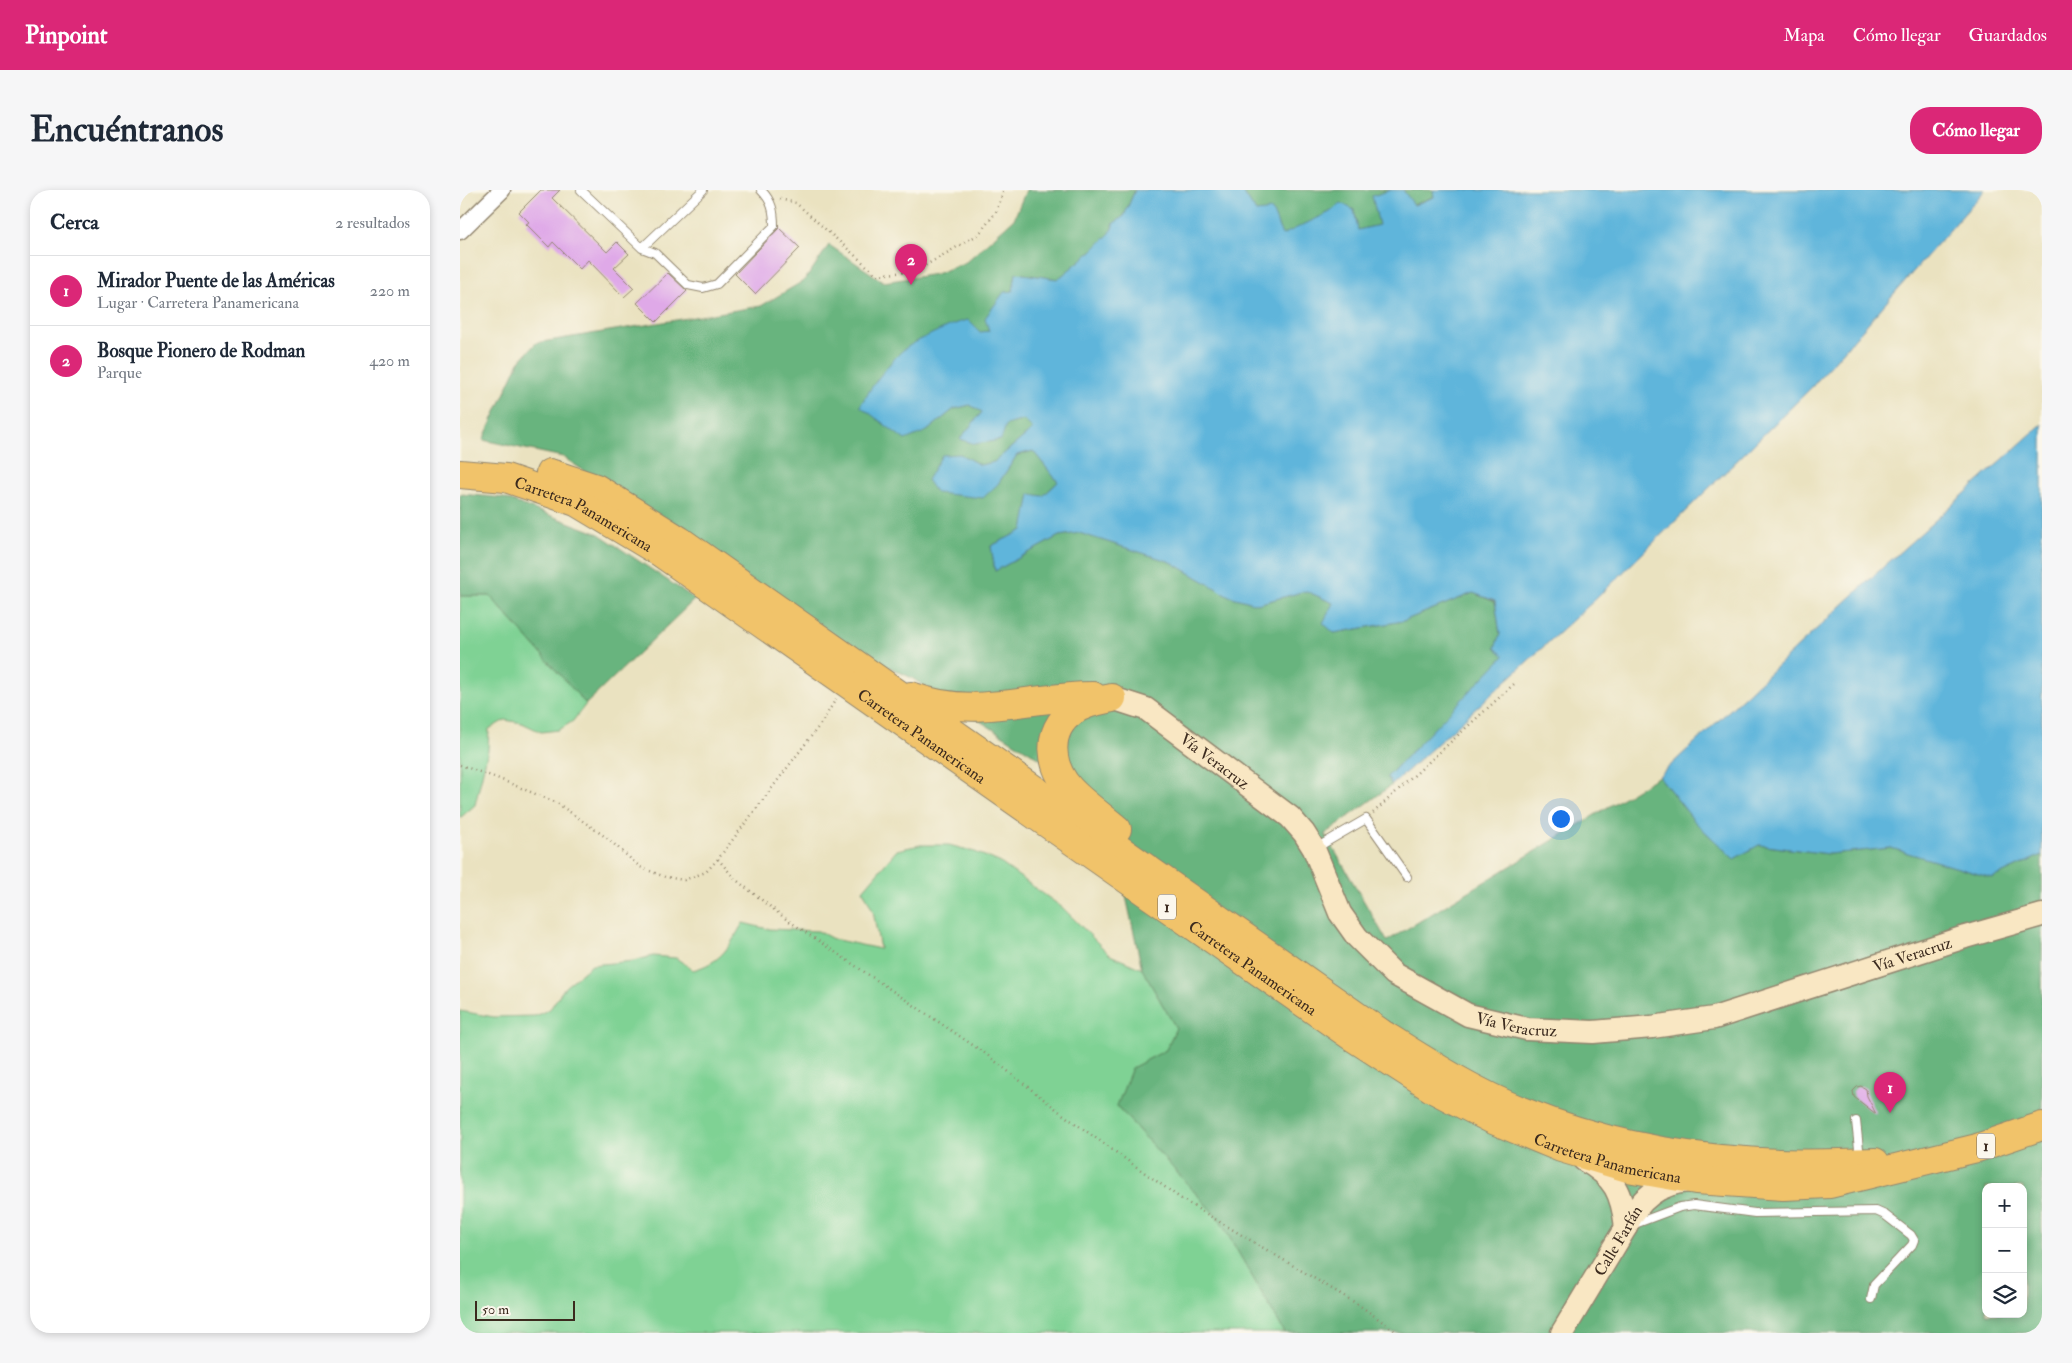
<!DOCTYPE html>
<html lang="es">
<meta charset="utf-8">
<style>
body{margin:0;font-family:"IM FELL Double Pica",serif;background:#f6f6f7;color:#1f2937}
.controls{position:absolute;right:15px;bottom:15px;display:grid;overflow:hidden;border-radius:10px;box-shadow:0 2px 8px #0003}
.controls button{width:45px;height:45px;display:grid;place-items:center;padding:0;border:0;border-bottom:1px solid #e0e1e3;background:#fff;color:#1f2937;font:25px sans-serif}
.scale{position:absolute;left:15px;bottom:12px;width:100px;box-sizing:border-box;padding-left:5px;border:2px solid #3b2a1e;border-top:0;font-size:14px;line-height:18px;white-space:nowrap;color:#3b2a1e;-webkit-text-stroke:4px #fbf7ec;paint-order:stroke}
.you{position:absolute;left:1100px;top:628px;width:18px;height:18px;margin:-12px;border:4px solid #fff;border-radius:50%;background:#1a73e8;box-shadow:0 0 0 8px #1a73e833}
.badge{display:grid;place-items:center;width:32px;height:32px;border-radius:50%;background:#db2777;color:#fff;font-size:16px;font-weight:700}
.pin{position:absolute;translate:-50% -41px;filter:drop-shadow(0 1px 2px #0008)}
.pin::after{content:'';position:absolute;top:26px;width:18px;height:15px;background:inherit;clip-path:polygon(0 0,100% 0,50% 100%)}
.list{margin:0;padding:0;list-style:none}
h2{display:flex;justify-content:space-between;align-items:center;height:65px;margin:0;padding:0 20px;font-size:21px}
h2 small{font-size:16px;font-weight:400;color:#747a83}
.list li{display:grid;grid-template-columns:32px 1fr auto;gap:15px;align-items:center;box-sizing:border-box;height:70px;padding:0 20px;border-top:1px solid #e0e1e3}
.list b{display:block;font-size:19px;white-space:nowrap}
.list p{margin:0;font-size:16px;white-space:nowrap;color:#747a83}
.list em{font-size:16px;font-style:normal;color:#747a83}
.icon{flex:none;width:28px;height:28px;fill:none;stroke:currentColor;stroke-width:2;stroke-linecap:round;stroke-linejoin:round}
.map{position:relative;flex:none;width:1582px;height:1143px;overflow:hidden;border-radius:20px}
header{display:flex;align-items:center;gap:30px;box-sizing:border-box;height:70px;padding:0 25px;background:#db2777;color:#fff}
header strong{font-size:24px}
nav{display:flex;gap:28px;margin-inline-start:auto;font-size:18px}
.intro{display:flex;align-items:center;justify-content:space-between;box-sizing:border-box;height:120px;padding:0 30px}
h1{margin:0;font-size:35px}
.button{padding:12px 22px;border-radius:20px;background:#db2777;color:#fff;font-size:18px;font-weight:700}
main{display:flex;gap:30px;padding:0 30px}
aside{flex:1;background:#fff;border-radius:20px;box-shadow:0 2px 8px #0003}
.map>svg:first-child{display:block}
</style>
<header>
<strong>Pinpoint</strong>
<nav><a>Mapa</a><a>Cómo llegar</a><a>Guardados</a></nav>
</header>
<div class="intro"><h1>Encuéntranos</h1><a class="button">Cómo llegar</a></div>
<main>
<aside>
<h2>Cerca<small>2 resultados</small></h2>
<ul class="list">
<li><span class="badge">1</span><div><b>Mirador Puente de las Américas</b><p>Lugar · Carretera Panamericana</p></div><em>220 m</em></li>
<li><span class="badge">2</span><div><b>Bosque Pionero de Rodman</b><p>Parque</p></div><em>420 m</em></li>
</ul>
</aside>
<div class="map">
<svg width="1582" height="1143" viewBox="0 0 1582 1143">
<rect width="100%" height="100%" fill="#fbf7ec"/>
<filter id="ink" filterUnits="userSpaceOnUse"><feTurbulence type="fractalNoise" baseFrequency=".02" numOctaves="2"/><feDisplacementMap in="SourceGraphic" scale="10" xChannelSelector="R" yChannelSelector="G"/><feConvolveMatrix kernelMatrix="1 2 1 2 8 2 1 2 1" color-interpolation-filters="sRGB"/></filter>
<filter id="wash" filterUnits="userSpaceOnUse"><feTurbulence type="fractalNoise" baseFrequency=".0096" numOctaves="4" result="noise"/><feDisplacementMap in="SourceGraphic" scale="20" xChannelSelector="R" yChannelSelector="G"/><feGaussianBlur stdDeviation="1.12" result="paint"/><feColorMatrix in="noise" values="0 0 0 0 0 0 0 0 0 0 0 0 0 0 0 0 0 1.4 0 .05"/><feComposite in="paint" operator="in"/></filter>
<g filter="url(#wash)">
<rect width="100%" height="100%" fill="#eae2c0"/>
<!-- green -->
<path fill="#7fd294" stroke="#5d7e59" d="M0,406h30l96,108 -13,17 -14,9 -18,2 -19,-9 -17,-3 -16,9 -1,21 -13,55 -15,13z
M460,655h29l26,7 24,10 64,46 47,47 32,14 34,59 -10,22 -34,18 -15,38 102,113 66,114h-825v-322l34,6 41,-1 15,-7 15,-22 27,-22 41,-4 20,-5 23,2 17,12c29,-8 35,-22 50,-47l25,6 50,2 15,8 47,10 -7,-38 -10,-21 34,-40z"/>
<!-- forest -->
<path fill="#67b47e" stroke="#516f4e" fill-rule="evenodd" d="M566,0h109l-11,26 -10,7 -4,10 -17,17 -35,29 -42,-6 -3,18 -24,40 -9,2 -53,98 27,-22 16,-4 12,7 -22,27 15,5 31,-19 18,-5 9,9 -39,33 -14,3 -20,-11 38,30 19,-29 16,-4 25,31 -15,14 -13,-1 -6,35 -33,16 4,25 64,-35 20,-3 92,29 58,34 28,8 49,-13 27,12 1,30 69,-12 70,-28 22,9 5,32 -5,14 10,8 -118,121 5,8 -67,49 62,107 272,-165 36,46 39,37 24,-14 71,9 62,-6 101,30 50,-23v478h-757l-66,-114 -102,-113 15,-38 34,-18 10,-22 -34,-59 -17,-77 -29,-98 -186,-117 -42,-20 -305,-200 -80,-17 36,-78 17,-19 225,-37 44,-26 24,-35 55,37 52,-8 30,-12 48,-43zM1526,997h37v127h-37z
M782,0h149l-18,6 7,29 -22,5 -4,-20 -13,-7 -11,9 -48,24 -10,-25 -16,1z
M943,0h30l2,6 -22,9z
M0,304l44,4 95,36 96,65 -109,105 -96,-108h-30z"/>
<!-- water -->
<path fill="#5fb5db" stroke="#4d707c" d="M675,0h107l14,22 16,-2 10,25 48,-23 11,-9 13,7 4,20 21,-5 -7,-29 19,-6h12l11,15 20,-8 -1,-7h552l-174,198 -213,209 -206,188 -5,-8 117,-121 -9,-8 5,-14 -5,-33 -22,-8 -70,28 -69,12 -11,-10 10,-20 -27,-12 -49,13 -28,-8 -58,-34 -92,-29 -20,3 -64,35 -4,-25 32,-16 7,-36 13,2 15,-14 -25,-31 -16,4 -19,29 -15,14 -47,-5 -9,-13 15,-25 18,-1 20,11 14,-3 39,-33 -9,-9 -18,5 -5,15 -26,4 -15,-5 22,-27 -12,-7 -16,4 -27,22 -22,9 -45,-34c10,-18 27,-41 42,-55 10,-9 53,-29 66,-31l12,12 9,-1 -4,-13 19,-26 9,-1 3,-18 42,6 35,-29 17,-17 4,-10 10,-7z
M1582,234v431l-50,23 -101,-30 -62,6 -70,-9 -25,14 -39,-37 -36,-46 222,-207z"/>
<g id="blocks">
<!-- building -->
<path fill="#dfa9e8" d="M81,0h19l-8,8 55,54 10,-10 12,12 -15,14 20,20 -10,9 -36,-37 -8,9 -27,-27 -4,5 -23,-23 3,-2 -10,-10z
M319,38l21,20 -45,46 -20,-20z
M208,83l19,18 -31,31 -19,-19z
M1397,897l4,-1 5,3 1,7 9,18 -22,-17 -1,-6z"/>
</g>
</g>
<g filter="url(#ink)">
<use href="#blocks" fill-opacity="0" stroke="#92866f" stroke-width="1"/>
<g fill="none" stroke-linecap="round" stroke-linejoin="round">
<defs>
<path id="lane" d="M121,0l61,58 13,5 33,32 15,3 14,-4 57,-58c0,-15 -2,-25 -13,-36
M182,58l61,-58
M856,658l50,-29 41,58
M1396,931l4,37
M1172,1035l48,-18 14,-2 61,8 121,-2 9,4 26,20 3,5 -2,5 -38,40 -3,14"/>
<path id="street" d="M0,41l42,-41"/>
<g id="secondary">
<path id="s1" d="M652,508l34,11 144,108 14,16 10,16 26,64 17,24 37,37 74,41 59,14 66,3 59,-5 62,-9 251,-81 77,-22"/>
<path d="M1124,970c31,17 38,34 42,67"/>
<path id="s2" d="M1102,1143l64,-106c12,-27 32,-44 63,-46"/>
</g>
<g id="highway">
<path d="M90,283l46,15 83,52 702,493c46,29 92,59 143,79 70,28 146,44 222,49 42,4 86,2 129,1"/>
<path id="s3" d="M0,284l46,4 70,24 85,51 690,483 82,53 58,30 70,29 67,20 68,12 87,6 47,-2 147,-36 65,-22"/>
<path d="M451,506c64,24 118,0 182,0"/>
<path d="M652,508c-14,3 -28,5 -40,14 -27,19 -22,55 -2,77 14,15 32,27 47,40"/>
</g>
</defs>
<!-- lane casing -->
<use href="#lane" stroke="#92866f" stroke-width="10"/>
<!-- street casing -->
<use href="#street" stroke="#92866f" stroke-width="19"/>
<!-- secondary casing -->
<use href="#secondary" stroke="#92866f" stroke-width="25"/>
<!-- highway casing -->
<use href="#highway" stroke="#92866f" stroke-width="30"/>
<!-- path -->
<path stroke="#92866f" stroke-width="2.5" stroke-dasharray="1 4" stroke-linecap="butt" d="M320,9l16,4 81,72 39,-4 63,-37 17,-22 8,-22
M0,575l37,13 60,25 50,35 33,29 25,10 19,3 22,-8 12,-13 104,-137 14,-23
M913,623l141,-129
M258,669l17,20 51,40 200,135 79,62 118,84 176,105 39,28"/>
<!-- lane -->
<use href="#lane" stroke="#fff" stroke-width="8"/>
<!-- street -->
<use href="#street" stroke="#fff" stroke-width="16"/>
<!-- secondary -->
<use href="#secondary" stroke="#f9e7c3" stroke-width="22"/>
<!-- highway -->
<use href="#highway" stroke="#f1c36a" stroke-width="28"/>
</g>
</g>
<g text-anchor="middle" stroke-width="4" stroke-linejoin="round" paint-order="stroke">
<!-- shield labels -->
<g fill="#fbf7ec" stroke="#75685c" stroke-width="1">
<rect x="698" y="704.5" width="18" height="25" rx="4"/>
<rect x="1517" y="943.5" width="18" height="25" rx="4"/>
</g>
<g font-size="15" font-weight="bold" fill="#3b2a1e">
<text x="707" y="722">1</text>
<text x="1526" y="961">1</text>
</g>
<!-- street labels -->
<g font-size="16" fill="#3b2a1e" stroke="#fbf7ec">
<text dy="6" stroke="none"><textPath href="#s3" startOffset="132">Carretera Panamericana</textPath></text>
<text dy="6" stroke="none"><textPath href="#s3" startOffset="538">Carretera Panamericana</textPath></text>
<text dy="6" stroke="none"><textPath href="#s1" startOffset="122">Vía Veracruz</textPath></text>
<text dy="6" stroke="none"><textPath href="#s1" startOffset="948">Vía Veracruz</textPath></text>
<text dy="6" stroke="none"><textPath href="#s3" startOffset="942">Carretera Panamericana</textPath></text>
<text dy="6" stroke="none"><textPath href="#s1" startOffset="541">Vía Veracruz</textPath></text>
<text dy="6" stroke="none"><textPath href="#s3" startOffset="1348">Carretera Panamericana</textPath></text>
<text dy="6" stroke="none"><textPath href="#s2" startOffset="108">Calle Farfán</textPath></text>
</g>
</g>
</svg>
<div class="controls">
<button>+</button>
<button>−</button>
<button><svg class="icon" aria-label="layers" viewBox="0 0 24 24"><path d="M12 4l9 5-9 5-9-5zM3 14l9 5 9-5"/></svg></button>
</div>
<div class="scale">50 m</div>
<div class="you"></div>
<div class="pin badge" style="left:1430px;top:923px">1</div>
<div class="pin badge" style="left:451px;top:95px">2</div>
</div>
</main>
